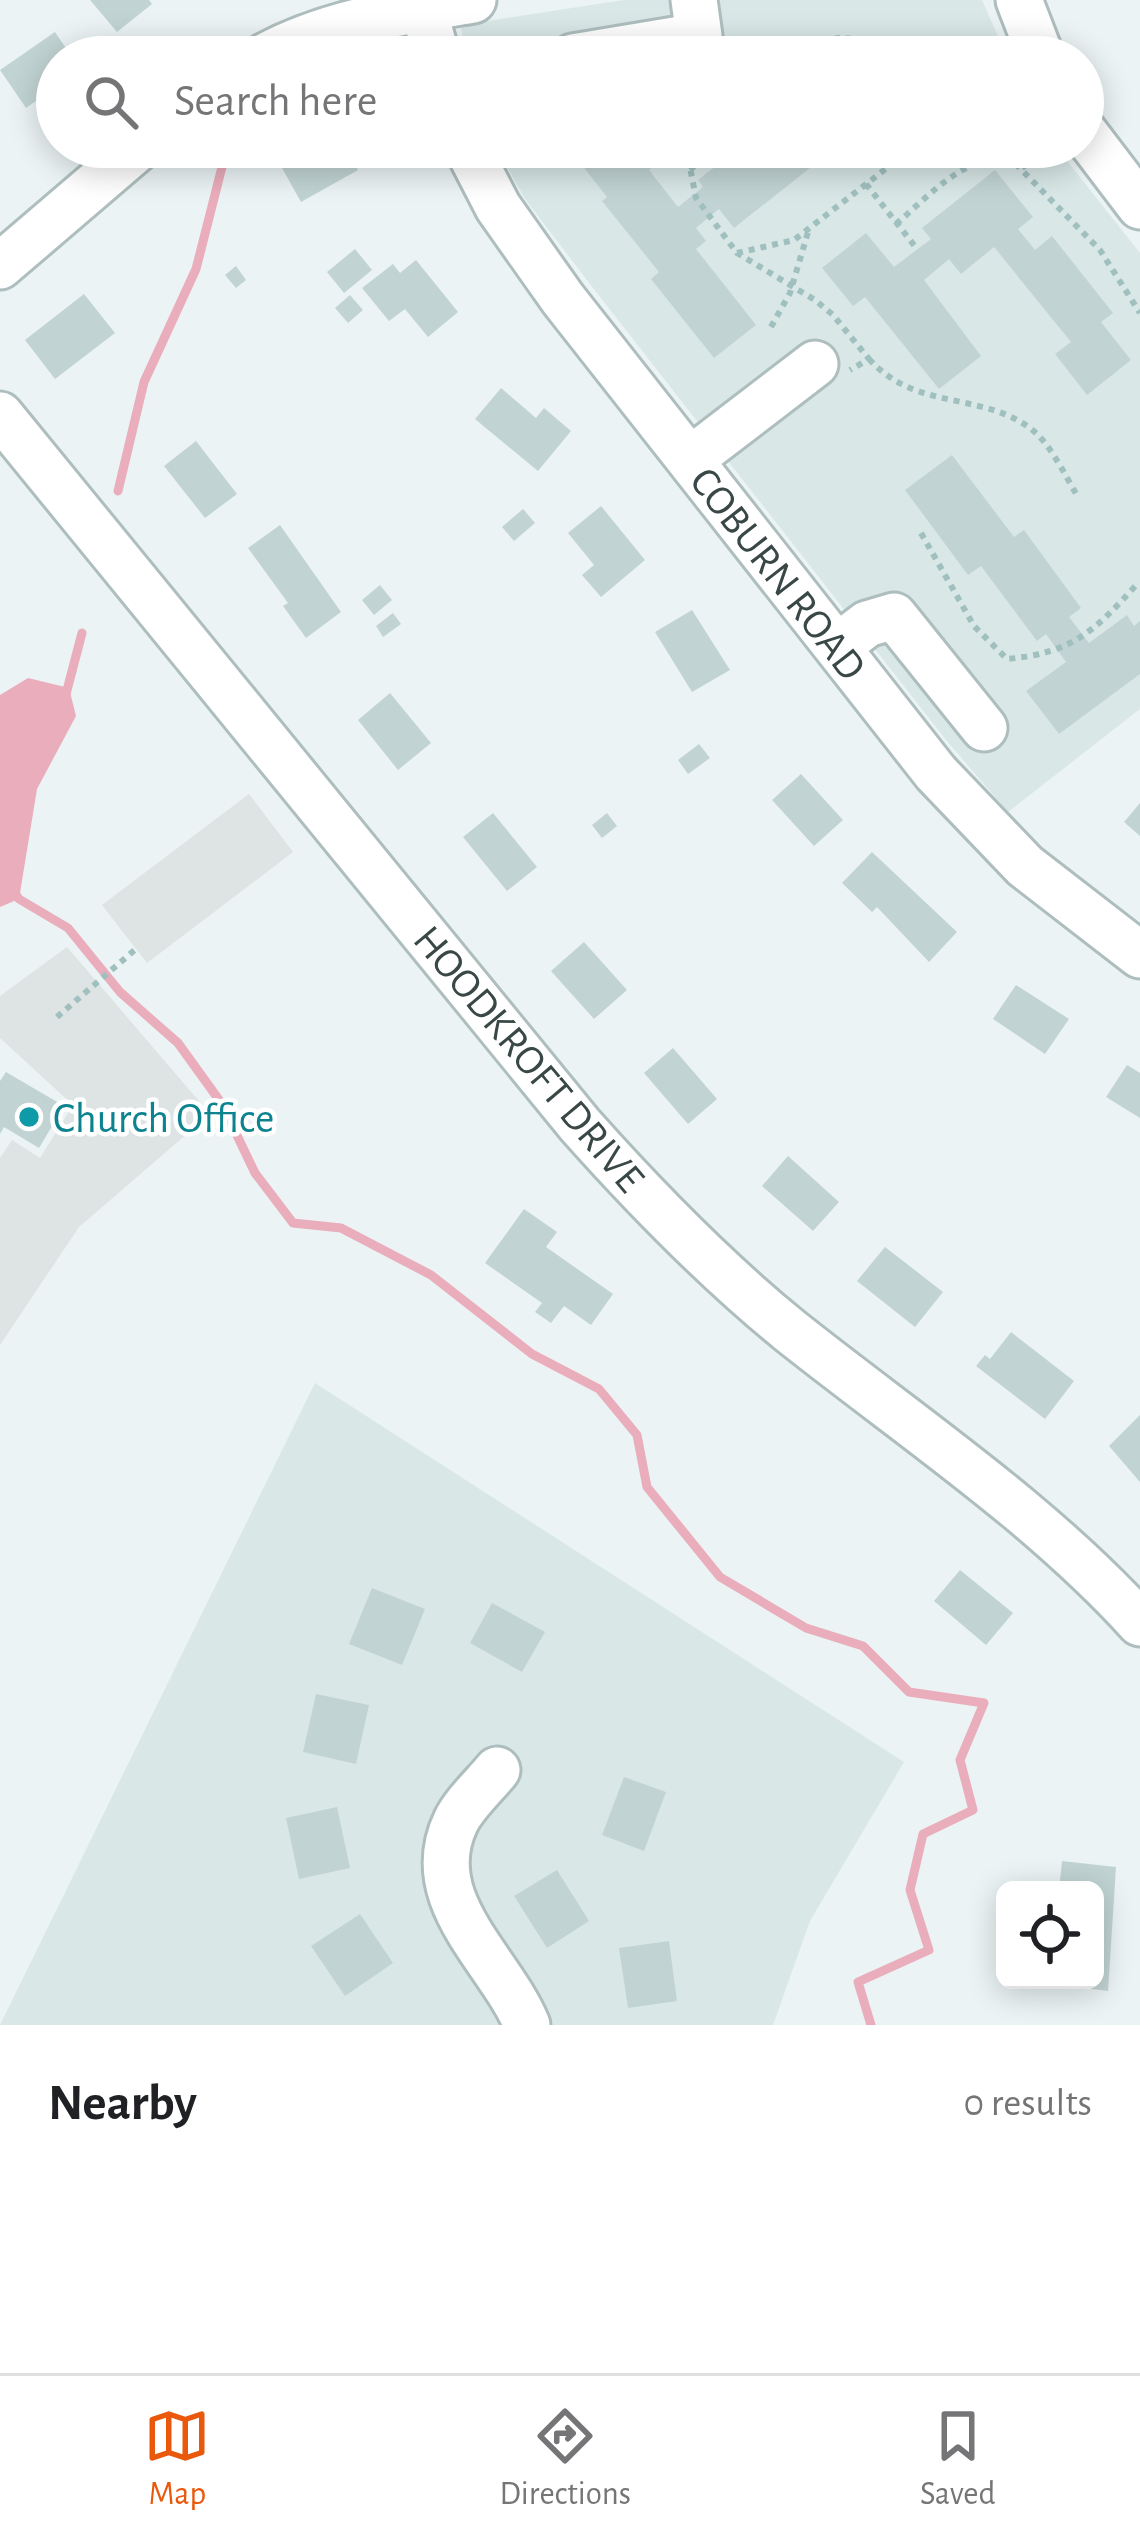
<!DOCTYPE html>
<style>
body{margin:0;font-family:"Alegreya Sans",sans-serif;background:#f6f6f6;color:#202124}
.controls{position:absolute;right:36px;bottom:36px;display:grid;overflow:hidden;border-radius:18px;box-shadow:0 6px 30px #0003}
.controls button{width:108px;height:108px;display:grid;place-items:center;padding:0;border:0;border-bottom:3px solid #e0e0e0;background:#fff;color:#202124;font:60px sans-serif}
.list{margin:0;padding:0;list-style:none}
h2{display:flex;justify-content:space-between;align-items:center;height:156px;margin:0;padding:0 48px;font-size:51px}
h2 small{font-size:39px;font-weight:400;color:#757577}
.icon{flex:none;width:66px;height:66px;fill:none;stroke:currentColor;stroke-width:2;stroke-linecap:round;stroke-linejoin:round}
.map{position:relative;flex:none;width:1140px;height:2025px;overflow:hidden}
.search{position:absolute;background:#fff;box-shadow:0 6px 30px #0003;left:36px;right:36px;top:36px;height:132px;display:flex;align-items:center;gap:30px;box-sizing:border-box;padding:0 42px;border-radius:66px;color:#757577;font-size:45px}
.sheet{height:348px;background:#fff}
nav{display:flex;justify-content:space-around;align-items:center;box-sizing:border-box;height:168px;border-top:3px solid #e0e0e0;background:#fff;font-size:33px;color:#757577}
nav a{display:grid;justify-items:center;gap:6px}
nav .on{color:#ea580c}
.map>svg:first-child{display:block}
</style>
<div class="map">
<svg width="1140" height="2025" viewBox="0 0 1140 2025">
<rect width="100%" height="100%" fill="#ebf3f4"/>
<!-- residential -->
<path fill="#d9e7e7" d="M624,0h358l25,57h-539l-8,-32z
M496,147h560l84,106v456l-132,103 -62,-72 -356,-456 -65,-85z
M315,1383l589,379 -94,159 -37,104h-773z"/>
<!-- parking -->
<path fill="#dee3e3" d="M249,794l44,58 -146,111 -45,-58z
M67,947l143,167 -131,113 -79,118v-187l12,-18 28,18 33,-53 -73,-67v-42z"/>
<!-- water -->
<path fill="#eaadbc" d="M28,678l41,10 7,28 -39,73 -18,110 -19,8v-212z"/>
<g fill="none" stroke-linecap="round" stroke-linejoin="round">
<!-- stream -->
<path stroke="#eaadbc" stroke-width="9" d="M118,491l26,-109 52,-113 26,-102 1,-20
M66,694l16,-61
M15,893l4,6 49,29 52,64 58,51 44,61 33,69 38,50 48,5 90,47 101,79 67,35 38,46 10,52 73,90 86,51 57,18 46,46 75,11 -24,57 13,50 -50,24 -13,56 19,60 -71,32 13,43"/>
</g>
<!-- building -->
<path fill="#c1d4d3" d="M90,0h59l3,4 -35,28z
M55,32l17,25h-15v29l-31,22 -26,-38z
M319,147h26l13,23 -57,32 -19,-34z
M594,147h46l15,18 -6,5 29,37 25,-20 -5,-7 42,-33h70l-10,8 10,13 -76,60 -15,-19 -23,19 10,13 -10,8 60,76 -42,33 -63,-79 8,-7 -57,-71 5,-4 -29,-37z
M995,170l38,47 -15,12 17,21 17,-14 61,77 -12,9 30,38 -44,35 -32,-41 16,-12 -77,-95 -33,27 -12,-15 -25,21 57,76 -42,33 -74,-92 -12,9 -31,-38 44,-35 28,34 37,-28 -9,-11z
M355,249l17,21 -28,23 -17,-21z
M416,260l42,52 -30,25 -23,-28 -16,12 -27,-33 31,-24 7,9z
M236,266l10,14 -10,8 -11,-13z
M84,294l31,39 -60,46 -30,-39z
M350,295l13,15 -15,13 -13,-15z
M501,388l35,30 8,-10 27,23 -33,40 -63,-52z
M196,441l41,53 -32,24 -41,-52z
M952,455l62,82 10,-7 57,78 -12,9 20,26 38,-28 7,11 6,-5v53l-81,60 -33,-43 40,-29 -20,-28 -9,7 -56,-75 -13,9 -63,-85z
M601,506l44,54 -44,37 -19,-22 12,-10 -26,-32z
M523,509l12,14 -21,18 -12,-14z
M280,525l61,87 -35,26 -23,-32 5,-3 -40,-55z
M380,585l12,15 -18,15 -12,-15z
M692,610l38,60 -38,22 -37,-60z
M393,613l8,11 -18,13 -7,-11z
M390,693l41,50 -33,27 -40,-50z
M699,744l11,14 -22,16 -10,-14z
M801,774l42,46 -29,26 -42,-46z
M1140,803v33l-16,-14z
M493,813l44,54 -30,24 -44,-54z
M607,813l10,13 -15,12 -10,-13z
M872,852l85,80 -28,30 -52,-55 -5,5 -30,-29z
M584,942l43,48 -33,29 -43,-48z
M1016,985l53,34 -24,35 -52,-35z
M673,1048l44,51 -29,25 -44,-51z
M1127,1065l13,8v45l-34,-21z
M6,1072l58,34 -25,42 -35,-21 -4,7v-53z
M788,1156l51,46 -26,29 -51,-45z
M524,1209l33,23 -11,15 67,47 -22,31 -27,-19 -13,17 -16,-11 7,-9 -57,-40z
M885,1247l58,45 -28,35 -58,-46z
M1011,1332l63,49 -29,38 -69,-53 9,-11 5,4z
M1140,1415v67l-31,-36z
M960,1570l53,43 -27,32 -52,-44z
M372,1588l53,21 -23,56 -53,-21z
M492,1603l53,29 -23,40 -52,-29z
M316,1694l53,11 -13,59 -53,-12z
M624,1777l42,15 -22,59 -42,-16z
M337,1807l13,61 -51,11 -13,-61z
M1062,1861l54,6 -8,124 -65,-8 52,-3v-90h-36z
M557,1870l32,51 -42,27 -33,-52z
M360,1914l33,49 -48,33 -34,-50z
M669,1941l8,60 -49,7 -9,-60z"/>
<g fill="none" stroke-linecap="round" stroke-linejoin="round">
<defs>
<path id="minor" d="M421,0l16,57
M1019,0l22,57
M264,57c64,-35 137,-45 209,-57
M573,57l126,-21 -5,-36
M1083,131l57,75
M467,147l31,60 65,92 373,474 89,93 115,89
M0,266l139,-119
M0,415l580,710c65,73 133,143 209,205 119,95 248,180 351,293
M691,459l124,-95
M837,647l30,-23 27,-8 90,112
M497,1770c-13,16 -32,33 -41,51 -38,79 43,137 71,204"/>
</defs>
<!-- minor casing -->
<use href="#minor" stroke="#aebebe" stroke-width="51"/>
<!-- path -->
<path stroke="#a0bfbf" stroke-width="6" stroke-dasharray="6 6" stroke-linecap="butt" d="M790,57c34,-20 62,-30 93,0
M686,147l10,51 41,55 78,47 18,15 36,44 -19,11
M955,147l13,17
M1022,168l24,-21
M690,170l24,-23
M866,184l51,65
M896,224c34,-29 66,-67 113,-67l91,93 40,63
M737,253l57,-13 120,-93
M771,327l19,-34 18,-61
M869,359c47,52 109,32 161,69 21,16 34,46 48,69
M921,533l53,93 33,33c65,-6 88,-28 130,-75
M57,1017l80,-69"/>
<!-- minor -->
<use href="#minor" stroke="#fff" stroke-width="45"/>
</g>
<!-- markers -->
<circle fill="#0f9aa8" stroke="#fff" stroke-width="4.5" cx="29" cy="1117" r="12"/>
<g text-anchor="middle" stroke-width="9" stroke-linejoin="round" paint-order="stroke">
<!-- street labels -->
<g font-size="42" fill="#394747" stroke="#fff">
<text transform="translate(779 573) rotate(52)" y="15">COBURN ROAD</text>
<text transform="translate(530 1058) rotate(50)" y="15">HOODKROFT DRIVE</text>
</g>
<!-- culture labels -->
<g font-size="42" fill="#0d838f" stroke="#fff" text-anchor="start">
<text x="53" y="1132">Church Office</text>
</g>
</g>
</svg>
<div class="controls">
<button><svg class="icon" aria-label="locate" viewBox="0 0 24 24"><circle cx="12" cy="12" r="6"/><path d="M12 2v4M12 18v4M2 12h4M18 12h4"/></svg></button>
</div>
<div class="search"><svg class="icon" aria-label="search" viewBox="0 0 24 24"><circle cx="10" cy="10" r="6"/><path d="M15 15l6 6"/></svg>Search here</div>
</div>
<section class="sheet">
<h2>Nearby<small>0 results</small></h2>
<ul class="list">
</ul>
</section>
<nav>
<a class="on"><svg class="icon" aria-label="map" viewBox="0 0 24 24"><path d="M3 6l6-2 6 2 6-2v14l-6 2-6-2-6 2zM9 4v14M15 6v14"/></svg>Map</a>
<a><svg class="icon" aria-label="directions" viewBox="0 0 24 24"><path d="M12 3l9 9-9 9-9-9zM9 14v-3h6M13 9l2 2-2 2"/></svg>Directions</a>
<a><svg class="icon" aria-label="saved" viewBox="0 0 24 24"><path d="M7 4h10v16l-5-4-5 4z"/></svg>Saved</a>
</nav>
